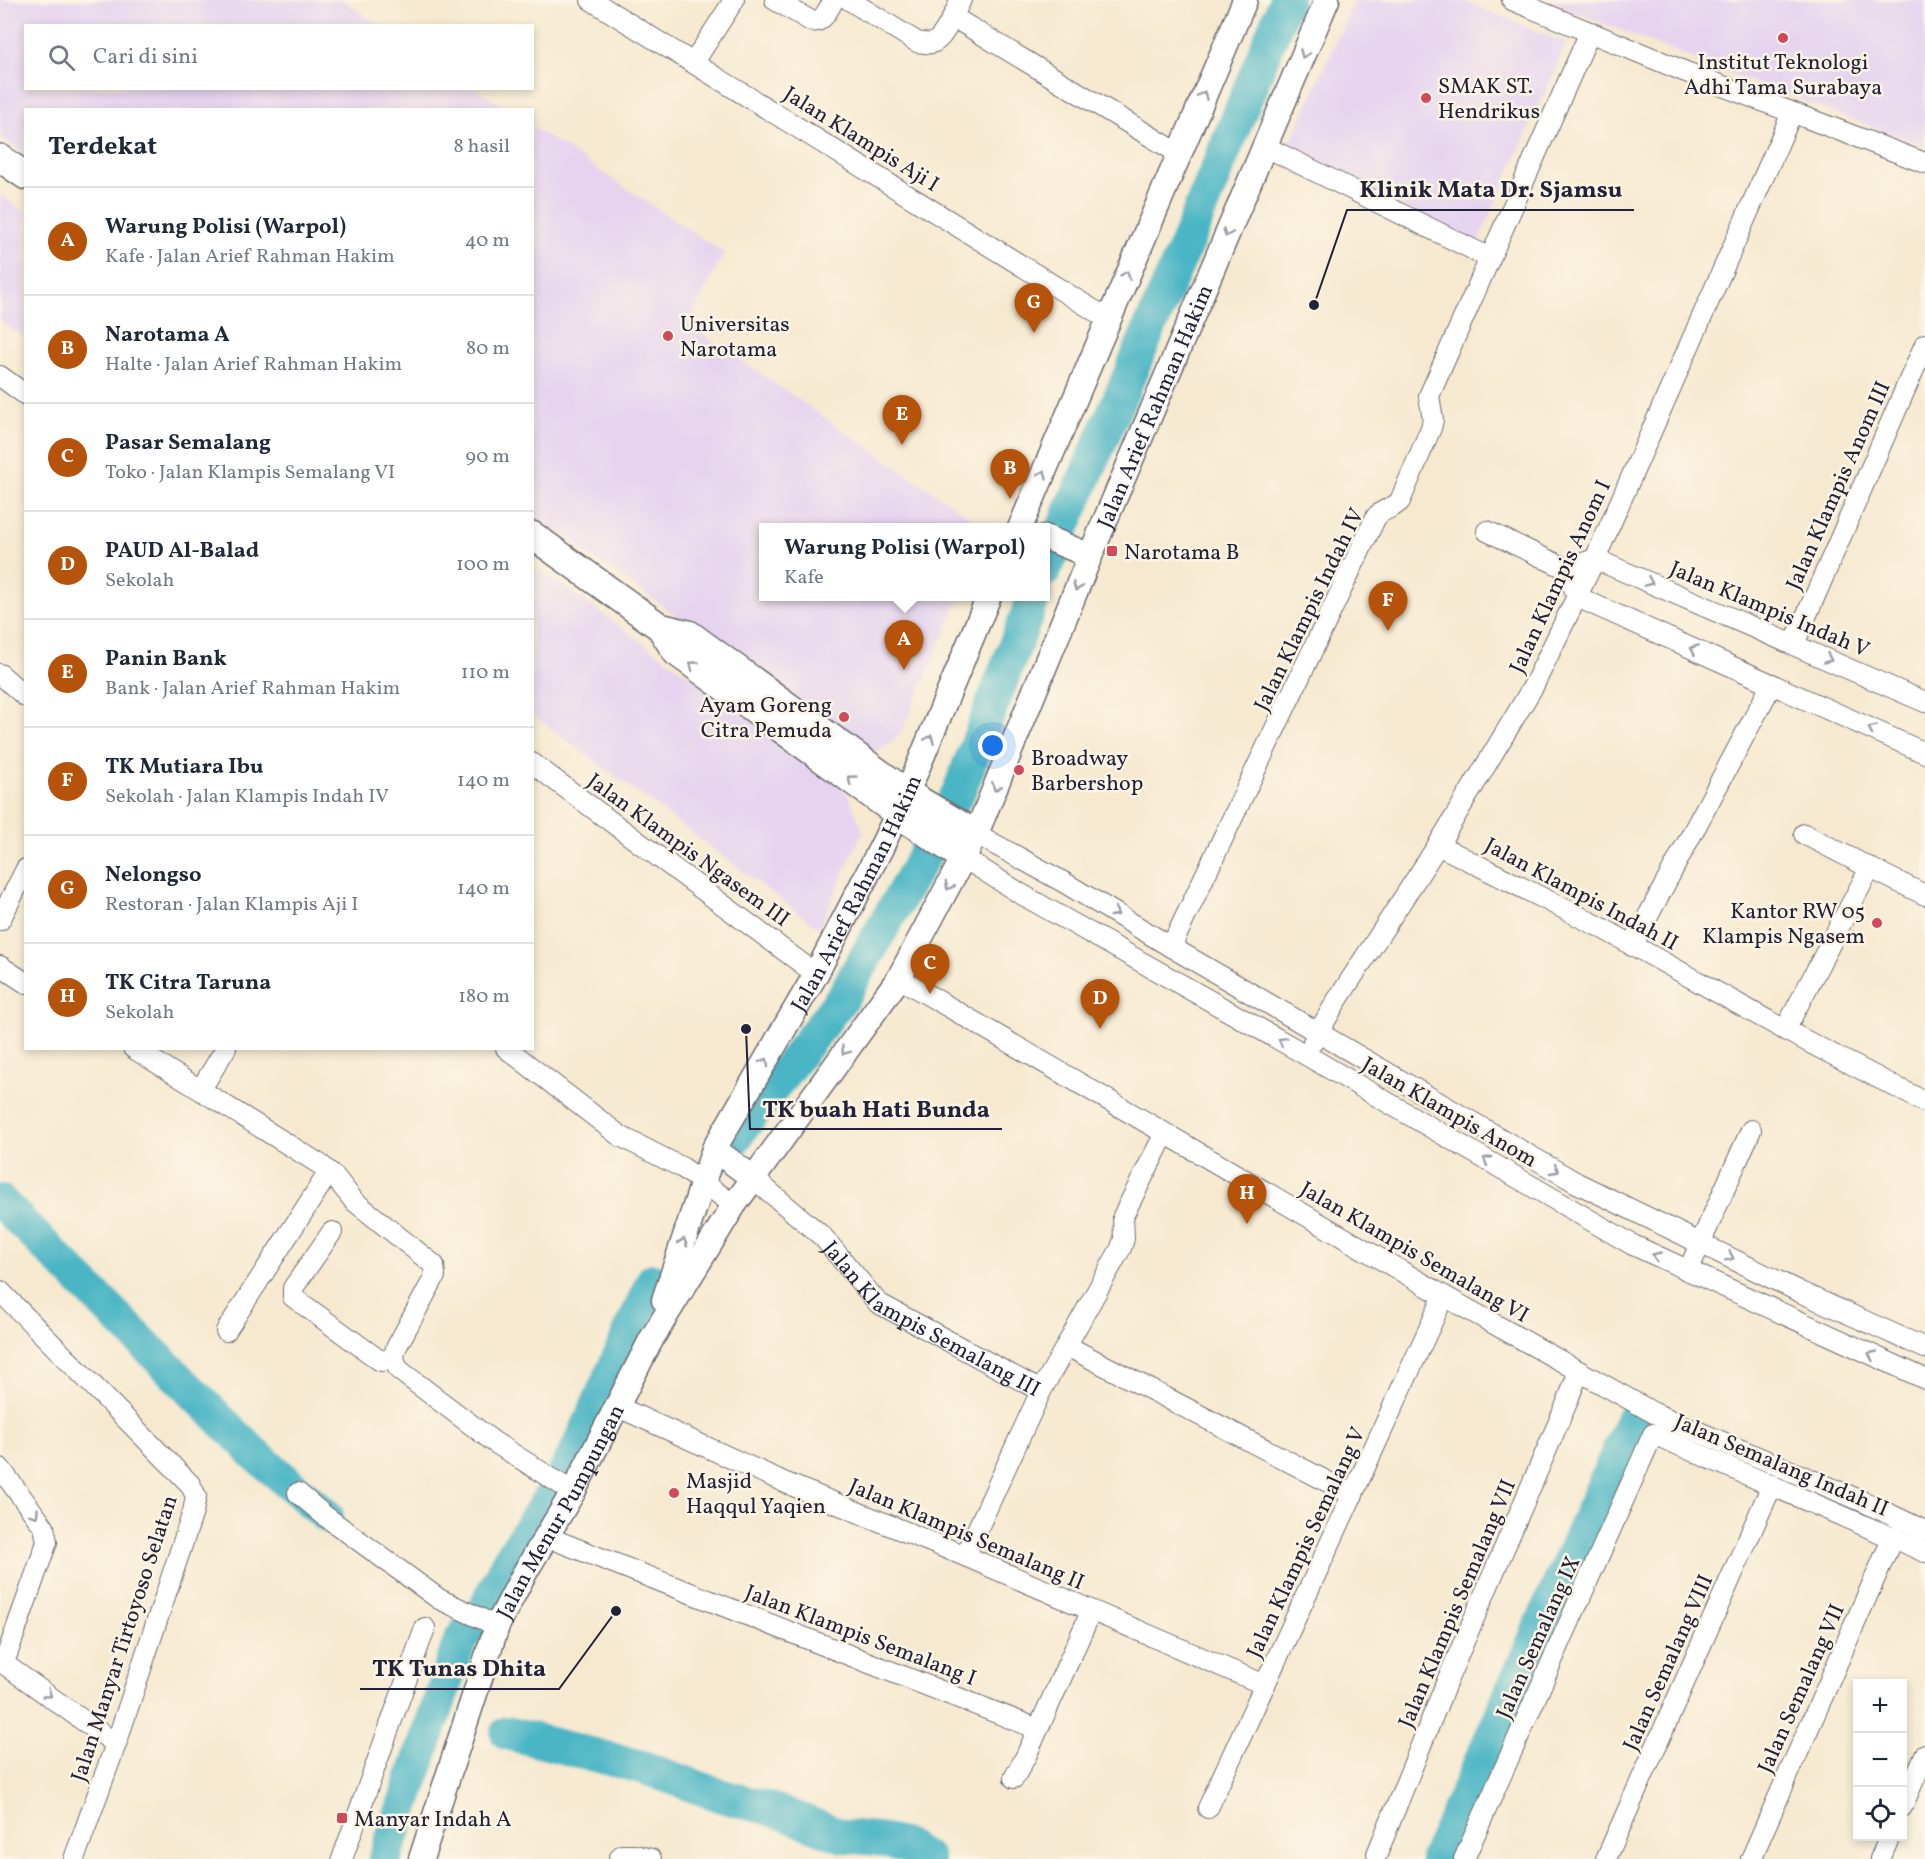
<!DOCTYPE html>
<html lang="id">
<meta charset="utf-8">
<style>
body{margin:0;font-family:Vollkorn,serif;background:#f2f2f3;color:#1f2937}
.controls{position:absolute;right:18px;bottom:18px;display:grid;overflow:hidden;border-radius:0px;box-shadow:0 3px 9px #0003}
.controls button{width:54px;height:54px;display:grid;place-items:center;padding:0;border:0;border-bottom:2px solid #e0e1e3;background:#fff;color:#1f2937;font:30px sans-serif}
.you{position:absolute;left:993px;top:746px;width:21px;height:21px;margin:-15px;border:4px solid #fff;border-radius:50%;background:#1a73e8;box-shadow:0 0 0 9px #1a73e833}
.badge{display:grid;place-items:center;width:39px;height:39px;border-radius:50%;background:#b45309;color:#fff;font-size:20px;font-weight:700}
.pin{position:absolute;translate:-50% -50px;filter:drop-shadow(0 2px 3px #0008)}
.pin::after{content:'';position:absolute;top:32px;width:21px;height:18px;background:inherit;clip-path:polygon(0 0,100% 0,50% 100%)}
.popup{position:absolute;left:759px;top:523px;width:291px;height:78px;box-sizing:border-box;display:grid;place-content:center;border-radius:0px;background:#fff;filter:drop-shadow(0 2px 4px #0005);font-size:20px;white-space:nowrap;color:#747a83}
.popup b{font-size:22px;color:#1f2937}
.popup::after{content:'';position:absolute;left:50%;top:100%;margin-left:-12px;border:12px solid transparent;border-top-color:#fff}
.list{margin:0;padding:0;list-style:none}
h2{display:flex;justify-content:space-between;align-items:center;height:78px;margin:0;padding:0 24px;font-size:26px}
h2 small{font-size:20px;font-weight:400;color:#747a83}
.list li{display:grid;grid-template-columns:39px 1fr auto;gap:18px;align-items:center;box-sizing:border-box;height:108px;padding:0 24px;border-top:2px solid #e0e1e3}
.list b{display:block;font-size:22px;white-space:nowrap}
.list p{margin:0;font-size:20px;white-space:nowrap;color:#747a83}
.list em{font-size:20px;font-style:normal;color:#747a83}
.icon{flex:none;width:33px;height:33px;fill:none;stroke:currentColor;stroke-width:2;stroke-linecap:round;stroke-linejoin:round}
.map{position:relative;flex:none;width:1925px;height:1859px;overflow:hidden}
.search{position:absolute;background:#fff;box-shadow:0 3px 9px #0003;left:24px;top:24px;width:510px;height:66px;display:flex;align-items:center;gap:15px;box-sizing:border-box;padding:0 21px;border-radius:0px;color:#747a83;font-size:22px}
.panel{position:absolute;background:#fff;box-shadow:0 3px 9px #0003;left:24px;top:108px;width:510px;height:942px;border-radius:0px}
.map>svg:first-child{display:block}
</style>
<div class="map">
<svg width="1925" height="1859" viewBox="0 0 1925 1859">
<rect width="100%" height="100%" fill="#fcf5e5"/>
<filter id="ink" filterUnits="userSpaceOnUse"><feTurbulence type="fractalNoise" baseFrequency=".0167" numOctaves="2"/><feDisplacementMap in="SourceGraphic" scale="12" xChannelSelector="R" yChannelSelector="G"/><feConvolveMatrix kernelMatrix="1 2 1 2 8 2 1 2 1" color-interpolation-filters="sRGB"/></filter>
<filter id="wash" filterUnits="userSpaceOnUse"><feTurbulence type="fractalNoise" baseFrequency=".008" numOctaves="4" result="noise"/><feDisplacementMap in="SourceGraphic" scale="24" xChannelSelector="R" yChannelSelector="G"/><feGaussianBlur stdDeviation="1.35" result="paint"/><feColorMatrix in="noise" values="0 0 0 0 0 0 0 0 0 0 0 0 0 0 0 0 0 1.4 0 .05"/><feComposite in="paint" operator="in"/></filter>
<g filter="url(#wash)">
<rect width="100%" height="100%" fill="#f6e9d0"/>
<!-- built -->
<path fill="#e5d3f0" d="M0,0h342l38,25 -354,1v62h449l32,21 -481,1 -1,45 -25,-19z
M1354,0h107l106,43 -89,199 -192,-89z
M1543,0h382v147l-187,-71z
M532,126l192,127 -36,71 286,196 -5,8h-206v68l197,1 -58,135 -26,22 -343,-238z
M0,194l25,18v127l-25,-18z
M532,564l289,205 27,26 15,36 -44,97 -286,-213z"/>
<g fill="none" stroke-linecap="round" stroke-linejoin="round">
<!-- river -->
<path stroke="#48b5c5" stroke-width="34" d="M1045,570l142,-328 99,-242
M725,1153l16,-24 101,-131 87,-151 30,-56 75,-195
M0,1201l255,253 72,62
M507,1733l135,34 80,29 52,14 69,26 34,3 29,7 21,13
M385,1859l75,-218 9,-13 12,-11 27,-56 51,-78 23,-43 71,-160
M1437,1859l196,-441"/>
</g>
</g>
<g filter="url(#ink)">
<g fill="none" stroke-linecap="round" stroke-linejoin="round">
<defs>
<g id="minor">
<path d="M591,0l517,319"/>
<path d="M775,0l36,21c12,3 17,-12 23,-21"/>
<path d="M849,0l68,42c7,1 14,3 19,-1 10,-7 19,-30 25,-41"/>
<path d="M1512,0l174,72 239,91"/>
<path d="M953,17l225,136"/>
<path d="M694,62l40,-62"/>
<path d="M1264,146l226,112"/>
<path d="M0,376l26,19"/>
<path d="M1487,531l80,38 10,28 348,156"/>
<path d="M1583,563l12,-4 330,143"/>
<path d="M1794,644l131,-300"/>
<path d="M0,674l26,23"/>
<path d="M532,763l284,211"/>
<path d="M976,834l89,49 106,64 406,236 223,109 125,56"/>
<path d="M1804,834l66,34"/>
<path d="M1438,845l162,82 185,103 140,72"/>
<path d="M964,858l57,36 285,161 327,190 292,134"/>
<path d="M0,920l26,-51"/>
<path d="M1632,946l140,-262"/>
<path d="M1171,947l205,-430c6,-8 17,-8 24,-16l31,-73 2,-8 -4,-24 161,-364"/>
<path d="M0,966l26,17"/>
<path d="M899,978l545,318 210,117 210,89 61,29"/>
<path d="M1785,1030l85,-162 55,27"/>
<path d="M1313,1042l23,-40 102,-157 96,-160 61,-126 197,-446"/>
<path d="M133,1048l188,117 14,12 19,24 80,64 1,11 -39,72c-3,9 -2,13 3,22l95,72 79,50"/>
<path d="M506,1048l114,88 63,32 51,37"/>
<path d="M201,1089l25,-41"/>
<path id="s1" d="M753,1178l70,59 55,66 163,88"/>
<path d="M332,1232l-39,56v9l86,63 3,1 11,-3"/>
<path d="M1688,1271l63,-141"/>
<path d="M0,1291l190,193 6,12 -3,16 -77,232 -42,115"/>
<path d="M226,1331l103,-159"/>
<path d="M1067,1346l286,149"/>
<path d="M618,1407l168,76 179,73 300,129"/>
<path d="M0,1468l44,59 3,15 -43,121"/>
<path d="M298,1493l27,23 114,83 58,27"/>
<path d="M547,1537l491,192"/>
<path d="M965,1556l76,-165 80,-143 3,-9 -1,-23 41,-81"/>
<path d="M0,1661l116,83"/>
<path d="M1014,1778l12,-22 65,-144"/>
<path d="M1902,1807l23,-52"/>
<path d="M1208,1808l236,-512"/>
<path d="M1377,1854l70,-173 119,-276 13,-34"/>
<path d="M342,1859l83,-231"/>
<path d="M619,1859l3,-4h13l16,4"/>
<path d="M1464,1859l189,-425 272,118"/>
<path d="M1606,1859l166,-374"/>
<path d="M1751,1859l142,-322"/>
<path d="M1880,1859l10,-23"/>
</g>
<g id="tertiary">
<path d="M1020,528l225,-528"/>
<path d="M1045,537l45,19"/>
<path d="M714,1149l39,29"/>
<path id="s2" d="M664,1300l50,-151 102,-175 66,-128 25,-53 82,-197"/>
<path id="s3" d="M421,1859l76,-233 27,-52 49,-82 79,-154 82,-133 165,-227 77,-144 114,-278 237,-556"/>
</g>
<path id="secondary" d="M0,158l26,18
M532,535l128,92 29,7 218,159 69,41
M660,627l16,25 222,162 66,44"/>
</defs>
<!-- minor casing -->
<use href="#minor" stroke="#6c686f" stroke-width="22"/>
<!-- tertiary casing -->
<use href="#tertiary" stroke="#6c686f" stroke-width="27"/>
<!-- secondary casing -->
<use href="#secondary" stroke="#6c686f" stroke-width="30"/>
<!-- minor -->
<use href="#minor" stroke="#fff" stroke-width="20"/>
<!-- tertiary -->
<use href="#tertiary" stroke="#fff" stroke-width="24"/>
<!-- secondary -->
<use href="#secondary" stroke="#fff" stroke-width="27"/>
</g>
<!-- one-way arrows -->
<defs><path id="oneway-chevron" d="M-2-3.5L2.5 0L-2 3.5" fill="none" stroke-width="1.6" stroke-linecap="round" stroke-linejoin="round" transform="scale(1.5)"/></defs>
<g stroke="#9c9ca7">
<use href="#oneway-chevron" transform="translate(1304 54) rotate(113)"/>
<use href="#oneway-chevron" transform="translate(1203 95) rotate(-67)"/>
<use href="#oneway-chevron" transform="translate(1227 233) rotate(113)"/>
<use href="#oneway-chevron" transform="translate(1126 275) rotate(-67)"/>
<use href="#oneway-chevron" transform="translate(1043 474) rotate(-67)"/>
<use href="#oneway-chevron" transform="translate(1649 582) rotate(23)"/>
<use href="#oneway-chevron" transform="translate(1077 587) rotate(112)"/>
<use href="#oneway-chevron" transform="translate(1694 649) rotate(-156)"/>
<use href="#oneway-chevron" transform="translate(1828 659) rotate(24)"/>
<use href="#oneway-chevron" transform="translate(693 665) rotate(-144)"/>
<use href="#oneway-chevron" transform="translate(1872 729) rotate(-155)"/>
<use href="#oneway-chevron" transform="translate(930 739) rotate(-67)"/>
<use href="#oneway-chevron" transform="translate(851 779) rotate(-144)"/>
<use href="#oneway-chevron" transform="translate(996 787) rotate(112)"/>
<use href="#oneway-chevron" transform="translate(949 886) rotate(118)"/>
<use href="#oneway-chevron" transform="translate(1115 913) rotate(31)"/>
<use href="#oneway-chevron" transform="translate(1282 1041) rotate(-150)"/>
<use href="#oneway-chevron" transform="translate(845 1051) rotate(126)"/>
<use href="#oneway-chevron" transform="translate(765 1062) rotate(-60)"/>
<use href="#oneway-chevron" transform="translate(1487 1160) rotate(-150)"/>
<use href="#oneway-chevron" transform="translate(1555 1170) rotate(30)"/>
<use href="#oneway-chevron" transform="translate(683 1242) rotate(-72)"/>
<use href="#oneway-chevron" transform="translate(1656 1256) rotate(-155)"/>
<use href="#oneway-chevron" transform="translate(1730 1257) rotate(26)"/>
<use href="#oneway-chevron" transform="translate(1872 1355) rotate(-155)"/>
<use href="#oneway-chevron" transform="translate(35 1514) rotate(54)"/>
<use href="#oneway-chevron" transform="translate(48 1694) rotate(36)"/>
</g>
</g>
<!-- markers -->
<g fill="#d1495b" stroke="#fcf5e5" stroke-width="2">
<circle cx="1783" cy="38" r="6"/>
<circle cx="1426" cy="98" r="6"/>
<circle cx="668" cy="336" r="6"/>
<rect x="1106" y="545" width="12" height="12" rx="3"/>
<circle cx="844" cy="717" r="6"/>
<circle cx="1019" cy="770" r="6"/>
<circle cx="1877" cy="923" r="6"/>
<circle cx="674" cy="1493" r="6"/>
<rect x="336" y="1812" width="12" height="12" rx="3"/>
</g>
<g text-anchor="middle" stroke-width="5" stroke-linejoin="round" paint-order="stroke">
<!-- poi labels -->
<g font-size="22" fill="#22223b" stroke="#fcf5e5" text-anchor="start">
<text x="1783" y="69" text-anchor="middle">Institut Teknologi<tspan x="1783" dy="25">Adhi Tama Surabaya</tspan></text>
<text x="1438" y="93">SMAK ST.<tspan x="1438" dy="25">Hendrikus</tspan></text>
<text x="680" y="331">Universitas<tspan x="680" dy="25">Narotama</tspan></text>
<text x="1124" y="559">Narotama B</text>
<text x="832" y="712" text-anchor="end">Ayam Goreng<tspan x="832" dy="25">Citra Pemuda</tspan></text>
<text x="1031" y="765">Broadway<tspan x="1031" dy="25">Barbershop</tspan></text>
<text x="1865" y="918" text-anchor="end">Kantor RW 05<tspan x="1865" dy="25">Klampis Ngasem</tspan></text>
<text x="686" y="1488">Masjid<tspan x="686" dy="25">Haqqul Yaqien</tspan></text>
<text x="354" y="1826">Manyar Indah A</text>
</g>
<!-- street labels -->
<g font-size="22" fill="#22223b" stroke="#fcf5e5">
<text transform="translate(862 138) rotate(32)" y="8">Jalan Klampis Aji I</text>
<text dy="8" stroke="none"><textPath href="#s3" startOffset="1636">Jalan Arief Rahman Hakim</textPath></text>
<text transform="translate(1837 485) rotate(-66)" y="8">Jalan Klampis Anom III</text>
<text transform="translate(1559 576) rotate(-65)" y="8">Jalan Klampis Anom I</text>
<text transform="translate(1770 608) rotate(23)" y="8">Jalan Klampis Indah V</text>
<text transform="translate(1308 609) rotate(-64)" y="8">Jalan Klampis Indah IV</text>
<text transform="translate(689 849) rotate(36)" y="8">Jalan Klampis Ngasem III</text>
<text dy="8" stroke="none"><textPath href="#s2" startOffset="452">Jalan Arief Rahman Hakim</textPath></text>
<text transform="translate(1582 893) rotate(28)" y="8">Jalan Klampis Indah II</text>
<text transform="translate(1450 1111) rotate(30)" y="8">Jalan Klampis Anom</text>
<text transform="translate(1415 1251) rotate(30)" y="8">Jalan Klampis Semalang VI</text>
<text dy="8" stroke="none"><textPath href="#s1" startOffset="230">Jalan Klampis Semalang III</textPath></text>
<text transform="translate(1782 1464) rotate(23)" y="8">Jalan Semalang Indah II</text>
<text dy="8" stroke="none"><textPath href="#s3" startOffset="376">Jalan Menur Pumpungan</textPath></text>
<text transform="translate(967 1533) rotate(23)" y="8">Jalan Klampis Semalang II</text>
<text transform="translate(1305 1542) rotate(-65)" y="8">Jalan Klampis Semalang V</text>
<text transform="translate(1456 1603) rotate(-67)" y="8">Jalan Klampis Semalang VII</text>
<text transform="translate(861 1634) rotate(21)" y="8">Jalan Klampis Semalang I</text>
<text transform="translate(1537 1637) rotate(-66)" y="8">Jalan Semalang IX</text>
<text transform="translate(123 1638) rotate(-72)" y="8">Jalan Manyar Tirtoyoso Selatan</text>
<text transform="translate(1667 1662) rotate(-66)" y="8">Jalan Semalang VIII</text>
<text transform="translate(1800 1688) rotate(-66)" y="8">Jalan Semalang VII</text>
</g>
</g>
<!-- callouts -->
<path fill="none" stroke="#22223b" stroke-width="2" d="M1314 305L1347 210H1634M746 1029L750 1129H1002M616 1611L559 1689H360"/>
<g fill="#22223b" stroke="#fcf5e5" stroke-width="2">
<circle cx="1314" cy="305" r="6"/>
<circle cx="746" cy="1029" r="6"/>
<circle cx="616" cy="1611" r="6"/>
</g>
<g font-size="24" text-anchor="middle" font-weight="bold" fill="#22223b" stroke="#fcf5e5" stroke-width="5" stroke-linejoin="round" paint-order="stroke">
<text x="1491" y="197">Klinik Mata Dr. Sjamsu</text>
<text x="876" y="1117">TK buah Hati Bunda</text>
<text x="459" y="1676">TK Tunas Dhita</text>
</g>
</svg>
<div class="controls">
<button>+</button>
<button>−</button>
<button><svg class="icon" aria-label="locate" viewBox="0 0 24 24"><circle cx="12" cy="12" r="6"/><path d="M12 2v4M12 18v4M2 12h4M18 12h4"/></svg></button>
</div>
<div class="you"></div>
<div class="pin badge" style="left:904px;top:670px">A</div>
<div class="popup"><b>Warung Polisi (Warpol)</b>Kafe</div>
<div class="pin badge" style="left:1010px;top:499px">B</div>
<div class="pin badge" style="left:930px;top:994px">C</div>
<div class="pin badge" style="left:1100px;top:1029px">D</div>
<div class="pin badge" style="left:902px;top:445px">E</div>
<div class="pin badge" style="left:1388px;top:631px">F</div>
<div class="pin badge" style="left:1034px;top:333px">G</div>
<div class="pin badge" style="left:1247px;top:1224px">H</div>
<div class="search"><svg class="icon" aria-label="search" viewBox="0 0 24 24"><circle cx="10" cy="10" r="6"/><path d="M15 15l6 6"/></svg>Cari di sini</div>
<section class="panel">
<h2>Terdekat<small>8 hasil</small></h2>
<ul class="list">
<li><span class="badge">A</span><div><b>Warung Polisi (Warpol)</b><p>Kafe · Jalan Arief Rahman Hakim</p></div><em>40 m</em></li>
<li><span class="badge">B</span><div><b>Narotama A</b><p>Halte · Jalan Arief Rahman Hakim</p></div><em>80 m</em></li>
<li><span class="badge">C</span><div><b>Pasar Semalang</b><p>Toko · Jalan Klampis Semalang VI</p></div><em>90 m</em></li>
<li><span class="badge">D</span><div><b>PAUD Al-Balad</b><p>Sekolah</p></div><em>100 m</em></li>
<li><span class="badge">E</span><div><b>Panin Bank</b><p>Bank · Jalan Arief Rahman Hakim</p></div><em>110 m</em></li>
<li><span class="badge">F</span><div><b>TK Mutiara Ibu</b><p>Sekolah · Jalan Klampis Indah IV</p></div><em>140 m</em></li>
<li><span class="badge">G</span><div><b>Nelongso</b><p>Restoran · Jalan Klampis Aji I</p></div><em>140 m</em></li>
<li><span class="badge">H</span><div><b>TK Citra Taruna</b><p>Sekolah</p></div><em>180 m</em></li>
</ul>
</section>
</div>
